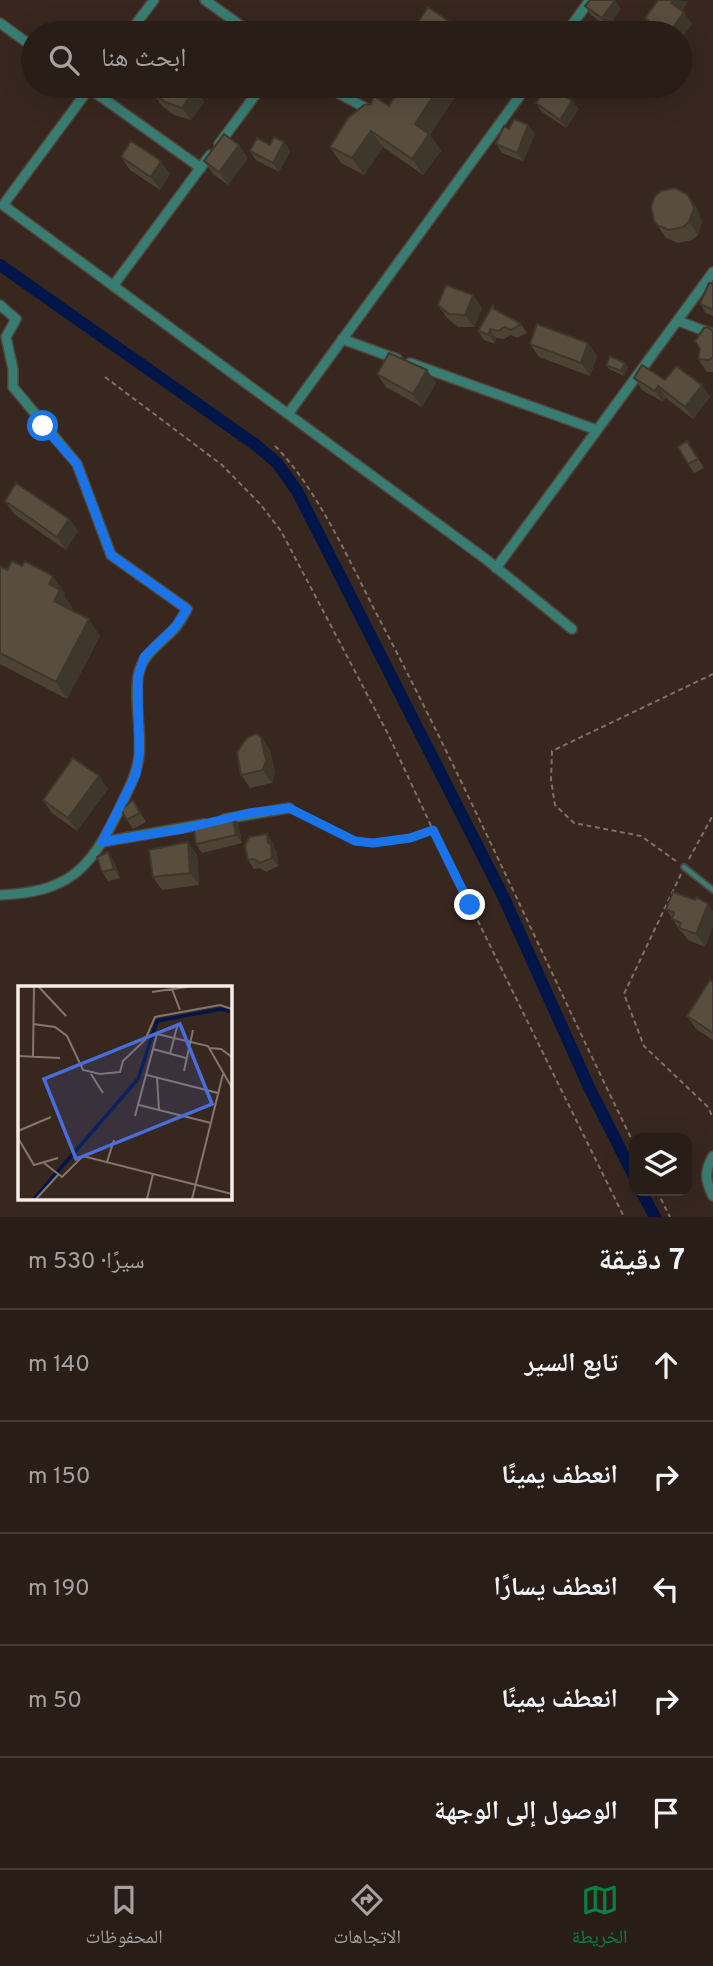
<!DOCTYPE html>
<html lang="ar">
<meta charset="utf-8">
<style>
body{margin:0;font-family:Overpass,"Noto Naskh Arabic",sans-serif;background:#352a24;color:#f1f3f6;direction:rtl}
.controls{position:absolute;right:21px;bottom:21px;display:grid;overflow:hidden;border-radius:14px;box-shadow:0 7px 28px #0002}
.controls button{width:63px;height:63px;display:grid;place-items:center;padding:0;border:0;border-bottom:2px solid #453b36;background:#291d17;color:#f1f3f6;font:35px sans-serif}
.stop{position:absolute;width:21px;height:21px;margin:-16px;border:5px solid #1a73e8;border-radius:50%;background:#fff}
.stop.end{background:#1a73e8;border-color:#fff;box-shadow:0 2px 7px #0008}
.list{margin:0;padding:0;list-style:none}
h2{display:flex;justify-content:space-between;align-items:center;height:91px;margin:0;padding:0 28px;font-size:30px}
h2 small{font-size:23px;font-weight:400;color:#a5a2a1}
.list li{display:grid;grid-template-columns:46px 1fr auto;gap:21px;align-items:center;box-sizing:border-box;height:112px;padding:0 28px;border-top:2px solid #453b36}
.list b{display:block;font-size:26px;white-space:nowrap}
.list em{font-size:23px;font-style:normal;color:#a5a2a1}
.icon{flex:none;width:38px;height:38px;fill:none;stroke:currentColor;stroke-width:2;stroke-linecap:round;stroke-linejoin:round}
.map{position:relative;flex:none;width:713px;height:1217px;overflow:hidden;direction:ltr}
.search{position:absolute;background:#291d17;box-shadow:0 7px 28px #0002;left:21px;right:21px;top:21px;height:77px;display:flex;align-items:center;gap:18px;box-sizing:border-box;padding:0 24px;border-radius:38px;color:#a5a2a1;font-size:26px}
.sheet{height:651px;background:#291d17}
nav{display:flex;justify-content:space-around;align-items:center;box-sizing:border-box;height:98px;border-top:2px solid #453b36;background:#291d17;font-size:19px;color:#a5a2a1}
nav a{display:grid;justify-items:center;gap:4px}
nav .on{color:#0b8043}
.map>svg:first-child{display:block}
</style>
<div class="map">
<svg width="713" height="1217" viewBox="0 0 713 1217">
<rect width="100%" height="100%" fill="#37271f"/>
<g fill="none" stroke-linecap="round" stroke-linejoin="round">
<!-- canal -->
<path stroke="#001548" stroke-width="12" d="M0,265l256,180 21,18 20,28 206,405 86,191 45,89
M641,1191l14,26"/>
<defs>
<path id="service" d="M684,867l29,23"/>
<path id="minor" d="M205,0l46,33
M0,23l33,24
M129,33l25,-33
M566,33l24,-33
M86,86l115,82
M91,86l-88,119 484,355 85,69
M325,86l48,26
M219,144l43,-58
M113,286l97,-131
M0,305l16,14 -10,18 7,32v18l64,77 34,91 76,54c-3,6 -7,12 -11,18 -14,16 -35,27 -38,50 -4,26 4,54 1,80 -3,20 -13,37 -21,55 -29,59 -50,80 -118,83
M678,321l35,13
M342,339l55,20
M410,363l187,67
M288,414l239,-328
M496,568l217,-296
M225,819l64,-11
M102,842l102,-18
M713,1156c-9,15 -8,25 0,40"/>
</defs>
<!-- service casing -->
<use href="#service" stroke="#52433b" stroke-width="8"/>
<!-- minor casing -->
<use href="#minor" stroke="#52433b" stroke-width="12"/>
<!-- path -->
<path stroke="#7f716a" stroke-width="2" stroke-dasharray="5 3.5" stroke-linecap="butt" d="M105,377l117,88 39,40 20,26 107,203 45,96 191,387
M275,446c45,45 79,126 109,182 89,170 166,345 250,516
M299,813c18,9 37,21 56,27 24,8 55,-2 77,-10
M689,859l24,-44
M676,861l-35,-25 -67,-13 -19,-18 -4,-25 1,-29 161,-77
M681,874l-57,120 20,52 64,61 5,11
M657,1191l13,26"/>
<!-- service -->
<use href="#service" stroke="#397d72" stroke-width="4.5"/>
<!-- minor -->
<use href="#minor" stroke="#397d72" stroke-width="9"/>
</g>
<!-- wall -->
<path fill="#4d4335" d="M688,1l-6,10 10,13 -12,9h-22l-5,-3 -8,-12z
M585,6l36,3 -13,18 -17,-12z
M402,86h60l-32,49 11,16 -18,24 -40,-28 -19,28 -23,-12 -11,-16 59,-41z
M612,86h24l-8,11z
M195,89l9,13 -13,18 -17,-5 -12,-9 -9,-13z
M572,101l7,8 -13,19 -24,-16 -6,-9z
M528,125l7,9 -12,27 -21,-8 -6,-9 13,-15z
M284,142l6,9 -11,21 -23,-12 -6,-9z
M121,157l49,17 -10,16 -30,-20z
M248,158l-20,27 -15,-11 -9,-13z
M697,208l5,13 -4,14 -6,5 -14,3 -12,-5 -12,-18z
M713,284v32l-7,-3 -6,-9z
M473,295l9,13 -8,19h-16l-11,-9 -9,-13z
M493,305l3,5 25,14 6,9 -10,5 -6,-3 -7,4 -8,-1 -1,6 -11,-4 -6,-9z
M713,331v41h-6l-9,-13z
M588,343l9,13 -7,20 -51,-19 -9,-13z
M625,363l3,4 -4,9 -15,-7 -3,-4z
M427,370l9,13 -14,24 -36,-20 -9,-13z
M634,378l31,2 37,5 8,12 -17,22 -27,-21 -3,4 -21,-12z
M693,450l11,18 -10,5 -6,-9z
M5,501l64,18 9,12 -12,19 -52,-36z
M0,566l65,27 -1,3 8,11 -1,2 29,27 -33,63 -67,-35z
M261,737l9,13 5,23 -3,10 -22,5 -9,-13z
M99,776l9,13 -31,42 -25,-18 -9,-13z
M133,800l13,22 -13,7 -6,-9z
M238,823l4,20 -40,10 -6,-9z
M267,834l6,9 1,5 3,5 1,13 -12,6 -6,-4 -6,1 -6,-9z
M197,855l2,30 -37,5 -9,-13z
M114,861l6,17 -12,3 -6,-9z
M708,904l5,8v14l-8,21 -17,-7 -5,-7 -2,-1 -15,-23z
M713,982v58l-17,-11 -9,-13z"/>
<!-- shaded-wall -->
<path fill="#3e372b" d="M615,0l6,9 -13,18 -6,-9z
M673,0l15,1 -8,14 -9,-12z
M684,12l8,12 -12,17v-8h-11z
M440,86h22l-32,49 11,16 -18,24 -11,-16 3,-35z
M481,86h8l-4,5z
M620,86h16l-8,11z
M195,89l9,13 -13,18 -9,-12z
M572,101l7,8 -13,19 -6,-8z
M528,125l7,9 -12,27 -6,-8z
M371,131l12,16 -19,28 -12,-17z
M284,142l6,9 -11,21 -6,-9z
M239,145l9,13 -20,27 -9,-13z
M161,161l9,13 -10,16 -9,-13z
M688,195l9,13 5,13 -4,14 -9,-13z
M473,295l9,13 -8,19 -9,-12z
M490,329l6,9 -1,6 -6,-9z
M588,343l9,13 -7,20 -9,-13z
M625,363l3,4 -4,9 -3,-5z
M427,370l9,13 -14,24 -9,-13z
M702,385l8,12 -17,22 -8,-12z
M658,386l8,12 -3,4 -8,-11z
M69,519l9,12 -12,19 -9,-13z
M53,576l12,17 -1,3 8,11 -6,11 -12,-17 -5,-17z
M89,619l11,17 -33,63 -11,-17z
M261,737l9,13 5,23 -3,10 -9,-13z
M99,776l9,13 -31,42 -9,-13z
M232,814l6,9 4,20 -6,-8z
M267,834l6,9 1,5 3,5 1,13 -6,-8 -4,-15z
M188,842l9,13 2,30 -9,-12z
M108,852l6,9 6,17 -6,-9z
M708,904l5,8v14l-8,21 -9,-13z"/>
<!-- building -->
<path fill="#594e3e" stroke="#3e372b" stroke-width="2" d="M590,0h25l-13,18 -17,-12z
M658,0h15l-2,3 13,9 -15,21h-4l-20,-15z
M428,7l38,26h-52l-2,-1z
M158,86h33l4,3 -13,19 -17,-6 -12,-9z
M402,86h38l-25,38 14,10 -17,25 -41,-28 -19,27 -22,-11 18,-29 16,-13 7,-1 3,-8 15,10z
M548,86h3l21,15 -12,19 -24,-17z
M514,119l14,6 -11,28 -21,-9 8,-18 5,3z
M224,134l15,11 -20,27 -15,-11z
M274,137l10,5 -11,21 -23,-12 7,-13 13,7z
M131,141l30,20 -10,16 -30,-20z
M675,188l13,7 6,13 -5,14 -6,5 -14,3 -12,-5 -3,-5 -3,-13 4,-11 6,-5z
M709,283l4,1v26l-13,-6z
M446,285l27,10 -8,20 -16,-1 -11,-9z
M493,305l1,4 27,15 -10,6 -6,-3 -7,4 -8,-2 -1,6 -11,-4z
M537,324l51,19 -7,20 -51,-19z
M708,327l5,4v26l-4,3 -11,-1 2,-10 -5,-8 9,-13z
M389,353l38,17 -14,24 -36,-20z
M610,356l15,7 -4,8 -15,-6z
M642,365l23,15 11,-14 26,19 -17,22 -27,-21 -3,5 -21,-13z
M687,441l11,18 -10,5 -10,-17z
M16,483l53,36 -12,18 -52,-36z
M12,561l10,5 3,-5 28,15 -4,8 11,6 -6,11 35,18 -33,63 -56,-29v-87l7,4z
M256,734l5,3 5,23 -3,10 -22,5 -4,-23 10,-14z
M73,758l26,18 -31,42 -25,-18z
M133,800l7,13 -13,7 -6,-10z
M232,814l4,21 -40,9 -3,-20z
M267,834l1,9 3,1 1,14 -12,5 -6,-4 -6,1 -3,-14 4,-9z
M188,842l2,31 -37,4 -4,-27z
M108,852l6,17 -12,3 -5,-15z
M673,892l22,8 1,-3 12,7 -12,30 -17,-6 2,-5 -9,-4 2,-6 -8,-4z
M710,980l3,2v51l-26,-17z"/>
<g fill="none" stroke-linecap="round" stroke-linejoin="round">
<!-- route -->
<path stroke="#1a73e8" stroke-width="9" d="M43,426l34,38 34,91 76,54 -11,17 -32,31 -6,20 1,77 -3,20 -34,68 81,-13 66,-16 40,-5 66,33 18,2 37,-5 23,-8 37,75"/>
</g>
<!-- overview -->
<g transform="translate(18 986)">
<rect width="214" height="214" fill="#37271f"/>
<path fill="none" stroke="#001548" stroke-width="3.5" d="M16,213l104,-120 19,-58 64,-12 11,3"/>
<path fill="none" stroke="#84766f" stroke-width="2" d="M20,0l28,30M154,3l8,21M134,6l42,-6M15,38l22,3 12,9 16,34 17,4 20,-2 3,-11 22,-21 10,-23 65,-12 12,4M191,62l12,1 11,8M135,63l33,9M152,68l8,-31M0,70l42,2M15,71l1,-71M166,85l9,-41M73,88l12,19M129,89l71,18M139,91l2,33M121,119l72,18M117,130l22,-82 51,12 24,42M0,145l33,-14M0,152l16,27 24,-7M89,176l7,-22M26,177l18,14 21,-21 149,38M18,213l22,-24M129,213l6,-25M174,213l31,-125"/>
<path fill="#496edb" fill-opacity="0.15" stroke="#496edb" stroke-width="3.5" d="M162,38l32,80 -136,55 -32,-80z"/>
<rect width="214" height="214" fill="none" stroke="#f8ede8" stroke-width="3.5"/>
</g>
</svg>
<div class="controls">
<button><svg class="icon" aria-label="layers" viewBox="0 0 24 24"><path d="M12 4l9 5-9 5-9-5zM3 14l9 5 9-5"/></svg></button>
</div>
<div class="stop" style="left:43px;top:426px"></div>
<div class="stop end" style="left:470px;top:905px"></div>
<div class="search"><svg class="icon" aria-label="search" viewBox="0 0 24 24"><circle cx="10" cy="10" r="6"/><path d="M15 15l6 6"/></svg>ابحث هنا</div>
</div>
<section class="sheet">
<h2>7 دقيقة<small>سيرًا · 530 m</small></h2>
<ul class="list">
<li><svg class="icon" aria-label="ahead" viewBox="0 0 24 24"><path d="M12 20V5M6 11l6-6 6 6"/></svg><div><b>تابع السير</b></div><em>140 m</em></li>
<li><svg class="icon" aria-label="right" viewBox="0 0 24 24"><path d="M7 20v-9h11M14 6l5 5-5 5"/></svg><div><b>انعطف يمينًا</b></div><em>150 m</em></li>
<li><svg class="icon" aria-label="left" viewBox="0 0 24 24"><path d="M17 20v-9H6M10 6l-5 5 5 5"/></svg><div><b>انعطف يسارًا</b></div><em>190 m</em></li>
<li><svg class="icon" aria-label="right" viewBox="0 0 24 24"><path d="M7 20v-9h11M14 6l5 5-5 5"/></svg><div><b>انعطف يمينًا</b></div><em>50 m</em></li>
<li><svg class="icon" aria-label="arrive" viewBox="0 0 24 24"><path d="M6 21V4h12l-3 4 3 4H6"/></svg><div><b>الوصول إلى الوجهة</b></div></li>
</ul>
</section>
<nav>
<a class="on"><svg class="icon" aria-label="map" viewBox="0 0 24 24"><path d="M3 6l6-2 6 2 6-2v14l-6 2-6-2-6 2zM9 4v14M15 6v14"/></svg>الخريطة</a>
<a><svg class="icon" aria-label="directions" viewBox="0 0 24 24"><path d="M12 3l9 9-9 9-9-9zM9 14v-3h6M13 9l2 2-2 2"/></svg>الاتجاهات</a>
<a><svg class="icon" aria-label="saved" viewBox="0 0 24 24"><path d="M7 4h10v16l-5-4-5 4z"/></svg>المحفوظات</a>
</nav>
